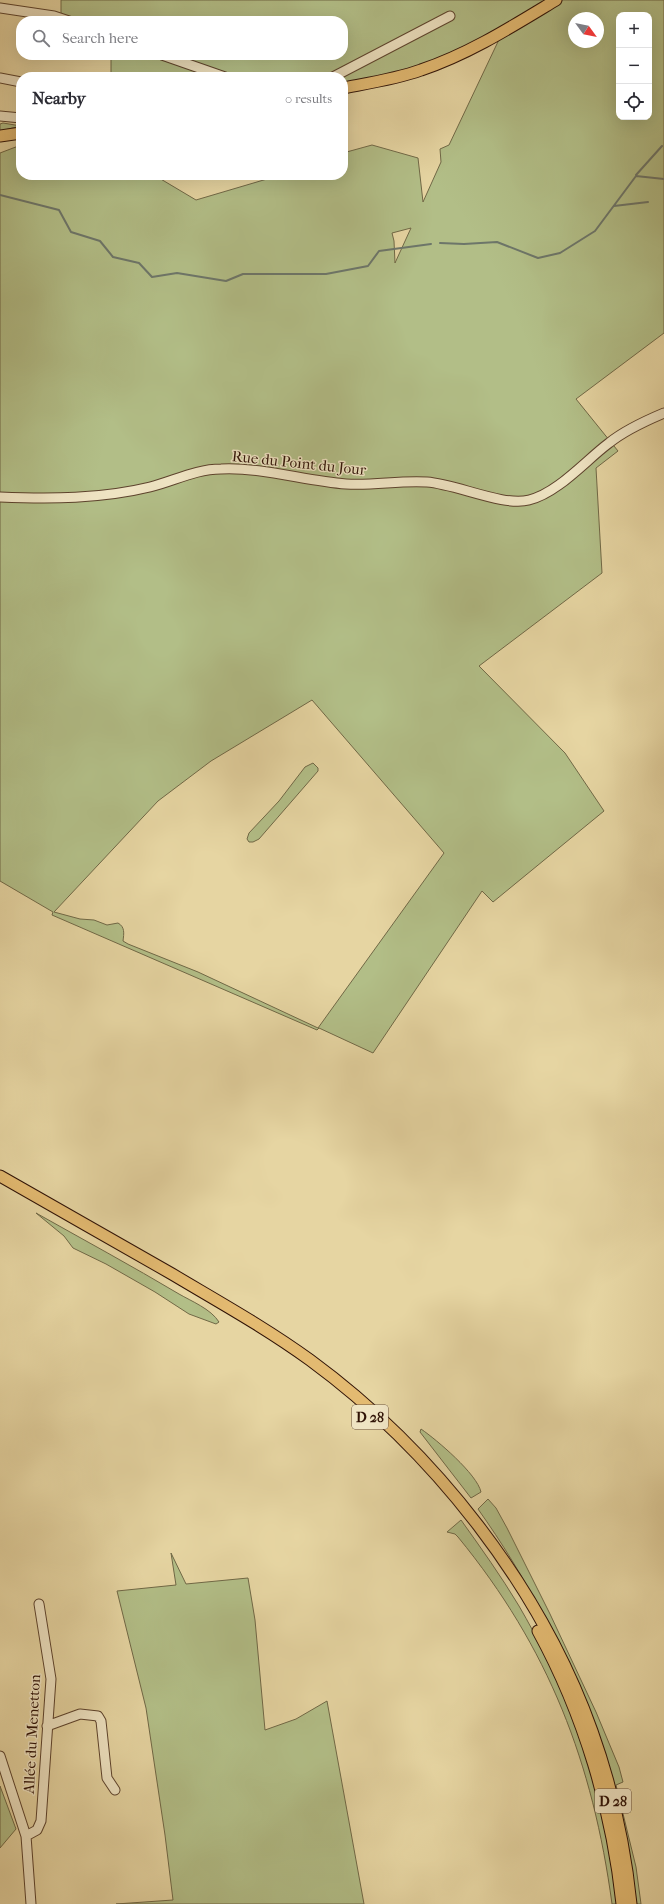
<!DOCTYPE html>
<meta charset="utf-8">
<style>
body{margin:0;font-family:"IM FELL French Canon",serif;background:#f7f7f7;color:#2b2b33}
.controls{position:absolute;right:12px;top:12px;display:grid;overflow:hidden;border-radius:8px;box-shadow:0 4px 16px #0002}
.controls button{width:36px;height:36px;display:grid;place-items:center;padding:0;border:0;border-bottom:1px solid #e1e1e2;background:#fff;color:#2b2b33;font:20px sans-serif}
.compass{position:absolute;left:568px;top:12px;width:36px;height:36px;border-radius:50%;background:#fff;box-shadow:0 4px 16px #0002;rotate:123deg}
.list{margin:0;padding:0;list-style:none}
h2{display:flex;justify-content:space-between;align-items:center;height:52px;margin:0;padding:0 16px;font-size:17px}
h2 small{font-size:13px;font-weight:400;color:#7c7c81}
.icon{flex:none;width:22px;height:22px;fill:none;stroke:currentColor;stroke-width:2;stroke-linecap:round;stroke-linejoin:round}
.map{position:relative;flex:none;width:664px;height:1904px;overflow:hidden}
.search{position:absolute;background:#fff;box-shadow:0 4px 16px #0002;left:16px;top:16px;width:332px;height:44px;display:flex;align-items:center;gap:10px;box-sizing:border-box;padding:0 14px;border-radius:16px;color:#7c7c81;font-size:15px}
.panel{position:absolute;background:#fff;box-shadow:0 4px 16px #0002;left:16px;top:72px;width:332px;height:108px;border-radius:16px}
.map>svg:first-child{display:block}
</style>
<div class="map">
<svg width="664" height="1904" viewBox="0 0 664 1904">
<rect width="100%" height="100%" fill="#e6d5a2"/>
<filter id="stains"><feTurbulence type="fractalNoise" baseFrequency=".005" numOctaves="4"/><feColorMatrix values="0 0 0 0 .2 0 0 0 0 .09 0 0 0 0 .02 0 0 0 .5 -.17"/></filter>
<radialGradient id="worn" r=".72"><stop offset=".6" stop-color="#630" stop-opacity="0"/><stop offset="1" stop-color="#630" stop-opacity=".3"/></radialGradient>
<!-- green -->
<path fill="#b2be87" stroke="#706846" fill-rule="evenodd" d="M61,0h603v333l-88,66 42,52 -22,17 6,105 -123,93 86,87 39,58 -111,91 -11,-11 -109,162 -54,-25 -2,2 -265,-115 1,-3 -53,-31v-728l21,-8v30h133l42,25 71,-21 3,-4h73v-22l29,-8 46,13 5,44 18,-40 -1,-13 9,-4 55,-116 -61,29 -58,19 -42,5v-5h-111l-64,-22h175v-34h-267l-15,-6zM619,15h30v102h-30zM574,18h24v24h-24zM411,228l-16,35 -1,-22 -2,-8zM312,700l132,153 -126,175 -120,-56 -70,-28 -5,-3c1,-8 2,-14 -5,-18l-11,2 -13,-5 -14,-1 -26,-7 104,-111 53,-40z
M111,55h40l60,22h-100z
M3,123l18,3 -21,5v-7z
M313,763l5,5v3l-59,68 -6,3h-4l-2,-3 2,-6 30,-32 26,-34z
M36,1213c48,27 96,53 143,81 12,7 32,15 40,28l-3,2 -27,-10 -34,-22 -49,-28 -33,-16 -9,-12z
M421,1429c16,11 56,45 60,63l-10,6 -51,-66z
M488,1499l8,9 11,20 43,86 46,98 23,55 4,15 -7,3 20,82 5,37h-6l-93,-289c-18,-37 -40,-72 -64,-106z
M461,1520c20,28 40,56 58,86 38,65 70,143 85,217 6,27 9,54 14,81h-6c-19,-141 -63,-256 -154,-367l-3,-3 -8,-2z
M171,1553l15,31 62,-6 7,42 10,110 31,-11 31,-18 37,203h-248l57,-4 -8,-65 -19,-127 -29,-117 59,-6z
M0,1786l16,43 -16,19z"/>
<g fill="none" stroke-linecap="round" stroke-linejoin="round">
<!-- stream -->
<path stroke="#6d766a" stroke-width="2" d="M636,175l26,-29
M0,195l59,15 12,22 29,9 13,16 26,6 13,14 25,-4 49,8 17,-7h83l42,-8 11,-15 52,-7
M614,206l34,-4
M440,243l24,1 33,-2 41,16 22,-5 35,-22 41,-55 28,3"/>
<defs>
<path id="minor" d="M0,8l54,8 15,5
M162,55l63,22
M333,77l117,-61
M0,78l21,4
M0,116l21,2
M0,497c50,2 101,2 150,-10 24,-6 46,-18 71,-18 42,-2 84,12 125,15 27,2 54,-4 81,-2 29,2 77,25 102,18 29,-7 57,-40 80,-57 16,-13 36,-22 55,-30
M47,1726l33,-12 18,2 3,5 6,57 8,12
M0,1756l26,80 5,68
M26,1836l11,-6 4,-9 10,-142 -12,-75"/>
<path id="major" d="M343,88c26,-5 53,-9 78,-18 48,-16 92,-44 135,-70
M0,136l21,-3
M0,1176c57,33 115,65 172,98 47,28 94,54 138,86 124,91 230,226 282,371 20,56 33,114 39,173
M538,1631c46,84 74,179 84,273"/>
</defs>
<!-- minor casing -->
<use href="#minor" stroke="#5d432d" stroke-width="11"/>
<!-- major casing -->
<use href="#major" stroke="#2f1206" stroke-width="13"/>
<!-- minor -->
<use href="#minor" stroke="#efe4c3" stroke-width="9"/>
<!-- major -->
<use href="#major" stroke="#e3ba71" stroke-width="11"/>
</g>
<g text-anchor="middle" stroke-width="3" stroke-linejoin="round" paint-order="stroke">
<!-- shield labels -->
<g fill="#efe4c3" stroke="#69513f" stroke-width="1">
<rect x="352" y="1405" width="36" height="24" rx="3"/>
<rect x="595" y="1789" width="36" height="24" rx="3"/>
</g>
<g font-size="14" font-weight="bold" fill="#2f1206">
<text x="370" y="1422">D 28</text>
<text x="613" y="1806">D 28</text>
</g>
<!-- street labels -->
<g font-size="15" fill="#2f1206" stroke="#efe4c3">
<text transform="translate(299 463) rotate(6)" y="5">Rue du Point du Jour</text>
<text transform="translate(32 1734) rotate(-87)" y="5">Allée du Menetton</text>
</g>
</g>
<rect width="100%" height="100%" filter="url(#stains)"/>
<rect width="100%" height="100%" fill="url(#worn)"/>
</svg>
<div class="controls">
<button>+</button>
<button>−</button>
<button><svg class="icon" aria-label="locate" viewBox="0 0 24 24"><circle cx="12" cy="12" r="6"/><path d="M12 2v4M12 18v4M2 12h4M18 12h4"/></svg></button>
</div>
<svg class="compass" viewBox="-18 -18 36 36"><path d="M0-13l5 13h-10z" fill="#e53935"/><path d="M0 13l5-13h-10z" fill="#7c7c81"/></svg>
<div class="search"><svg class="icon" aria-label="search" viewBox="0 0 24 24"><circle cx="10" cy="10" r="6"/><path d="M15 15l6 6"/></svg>Search here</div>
<section class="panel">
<h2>Nearby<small>0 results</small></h2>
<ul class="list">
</ul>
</section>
</div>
